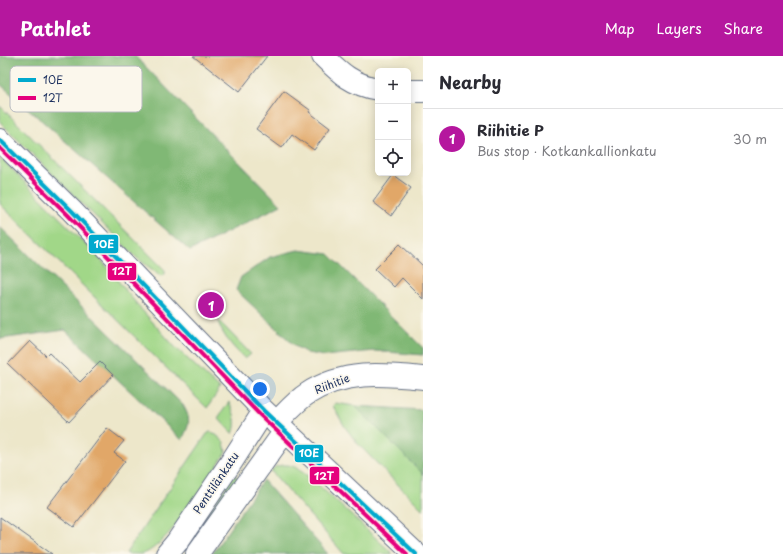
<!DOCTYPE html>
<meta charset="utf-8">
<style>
body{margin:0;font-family:"Playpen Sans",sans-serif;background:#f2f2f3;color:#2b2b33}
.controls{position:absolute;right:12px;top:12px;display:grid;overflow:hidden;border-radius:6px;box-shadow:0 2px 10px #0003}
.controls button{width:36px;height:36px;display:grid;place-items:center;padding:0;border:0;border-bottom:1px solid #e1e1e2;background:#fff;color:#2b2b33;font:20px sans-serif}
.you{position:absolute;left:260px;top:333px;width:14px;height:14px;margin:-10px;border:3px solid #fff;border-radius:50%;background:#1a73e8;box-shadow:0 0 0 6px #1a73e833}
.badge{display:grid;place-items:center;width:26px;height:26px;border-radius:50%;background:#b5179e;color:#fff;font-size:13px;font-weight:700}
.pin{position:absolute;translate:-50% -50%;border:2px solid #fff;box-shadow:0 1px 4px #0006}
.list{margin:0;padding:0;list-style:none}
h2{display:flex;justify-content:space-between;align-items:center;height:52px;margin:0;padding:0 16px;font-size:17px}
h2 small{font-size:13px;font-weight:400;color:#7c7c81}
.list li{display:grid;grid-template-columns:26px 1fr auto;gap:12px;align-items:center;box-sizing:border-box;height:60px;padding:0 16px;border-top:1px solid #e1e1e2}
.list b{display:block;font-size:15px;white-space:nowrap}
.list p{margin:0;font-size:13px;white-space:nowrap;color:#7c7c81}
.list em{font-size:13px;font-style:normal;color:#7c7c81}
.icon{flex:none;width:22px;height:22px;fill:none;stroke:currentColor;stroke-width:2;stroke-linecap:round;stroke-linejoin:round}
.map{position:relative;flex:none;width:423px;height:498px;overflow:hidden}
header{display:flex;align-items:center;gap:24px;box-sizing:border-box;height:56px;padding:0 20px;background:#b5179e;color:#fff}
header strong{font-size:19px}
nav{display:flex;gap:22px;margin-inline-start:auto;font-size:14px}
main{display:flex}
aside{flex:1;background:#fff}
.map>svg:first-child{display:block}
</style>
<header>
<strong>Pathlet</strong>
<nav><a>Map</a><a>Layers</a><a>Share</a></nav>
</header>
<main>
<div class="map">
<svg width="423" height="498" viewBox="0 0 423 498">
<rect width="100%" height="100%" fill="#fbf7ec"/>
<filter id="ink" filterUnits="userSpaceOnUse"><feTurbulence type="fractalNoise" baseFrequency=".025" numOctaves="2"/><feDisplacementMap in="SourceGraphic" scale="8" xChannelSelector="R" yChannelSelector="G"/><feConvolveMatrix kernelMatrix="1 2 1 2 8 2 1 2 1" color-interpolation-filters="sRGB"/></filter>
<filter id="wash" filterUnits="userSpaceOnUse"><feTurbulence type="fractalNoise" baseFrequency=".012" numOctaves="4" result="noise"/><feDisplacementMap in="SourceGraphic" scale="16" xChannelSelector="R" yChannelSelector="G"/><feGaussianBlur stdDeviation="0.9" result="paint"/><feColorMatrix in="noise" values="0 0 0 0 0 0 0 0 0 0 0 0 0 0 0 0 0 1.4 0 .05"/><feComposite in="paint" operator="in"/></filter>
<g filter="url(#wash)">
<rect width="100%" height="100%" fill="#ede7ca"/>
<!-- green -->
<path fill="#a1d788" stroke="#5e8373" d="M0,50l165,164v4l-4,2 -24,-18 -137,-136z
M0,101l102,104 38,47 35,39 45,42 -13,19 -207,-204z
M219,265l30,31 2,2 -6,5c-11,-11 -21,-21 -27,-37z
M229,346c5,10 9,21 4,32l-15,-16z
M335,347l20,3 68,68v36l-65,-66 -13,-17 -12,-21z
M210,376l4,1 10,9 2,10c-16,24 -57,93 -83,102 -4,0 -11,0 -15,0l-2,-1 81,-119z
M282,409h6l7,2 17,12 81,75h-49l-73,-83 4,-4z
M234,419l5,4 -50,68 -3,-2z"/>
<!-- forest -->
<path fill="#80b874" stroke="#4e7469" d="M0,0h135l146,149 -91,46 -190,-167z
M0,171l183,178c9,16 6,20 -1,35l-117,-110 -65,9z
M298,194l31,4 94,94v7l-48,-4 -51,5 -17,-3 -12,-7 -59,-56 5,-13 29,-20z
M355,350l68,4v64z
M263,424l65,74h-116z"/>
<g id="blocks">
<!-- building -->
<path fill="#e1a768" d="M193,0h74l-28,36z
M284,35l26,19 -1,2 21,16 -16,22 -22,-16 -10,14 -26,-19z
M393,119l18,13 -20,28 -18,-14z
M400,188l23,22v33l-21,-21 -8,9 -19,-18z
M30,285l16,15 3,-3 31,29 20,-20 13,13 -44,47 -61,-58z
M107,372l17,13 -10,12 11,8 -51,66 -27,-20z
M0,461l52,37h-52z"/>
</g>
</g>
<g filter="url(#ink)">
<use href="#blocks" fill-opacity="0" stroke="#646f84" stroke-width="1"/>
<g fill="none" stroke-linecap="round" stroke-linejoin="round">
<defs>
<path id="minor" d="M323,0c17,17 30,29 55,33
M408,35h15
M0,84l72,71 192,200 152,143
M276,367c10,-10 20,-22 31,-29 37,-24 75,-20 116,-16
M167,498l10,-12 55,-81 32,-50
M197,498l88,-123"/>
</defs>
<!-- minor casing -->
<use href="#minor" stroke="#646f84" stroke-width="24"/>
<!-- minor -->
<use href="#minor" stroke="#fff" stroke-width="22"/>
<defs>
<path id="bus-1" d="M0,84l72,71 192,200 152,143"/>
<path id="bus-2" d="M0,92l68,67 192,200 147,139"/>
</defs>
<!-- bus-1 casing -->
<use href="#bus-1" stroke="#fbf7ec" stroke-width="7"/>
<!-- bus-2 casing -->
<use href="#bus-2" stroke="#fbf7ec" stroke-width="7"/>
<!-- bus-1 -->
<use href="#bus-1" stroke="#00a9ce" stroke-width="4"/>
<!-- bus-2 -->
<use href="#bus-2" stroke="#e5007d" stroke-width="4"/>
</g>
</g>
<g text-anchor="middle" stroke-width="3.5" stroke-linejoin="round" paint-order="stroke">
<!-- street labels -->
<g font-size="11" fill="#1b2f5e" stroke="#fbf7ec">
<text transform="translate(332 328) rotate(-21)" y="4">Riihitie</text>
<text transform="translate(216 427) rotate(-56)" y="4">Penttilänkatu</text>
</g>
</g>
<!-- legend -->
<rect x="10" y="10" width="132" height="46" rx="6" fill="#fbf7ec" stroke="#b8bbc1" stroke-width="1"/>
<rect x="18" y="22" width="18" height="4" fill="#00a9ce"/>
<rect x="18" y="40" width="18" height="4" fill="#e5007d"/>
<g font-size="11" fill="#1b2f5e">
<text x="43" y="28">10E</text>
<text x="43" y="46">12T</text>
</g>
<g stroke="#fbf7ec" stroke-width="1.5">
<rect x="88" y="178" width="31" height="20" rx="4" fill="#00a9ce"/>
<rect x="107" y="206" width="30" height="19" rx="4" fill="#e5007d"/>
<rect x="294" y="388" width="30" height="19" rx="4" fill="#00a9ce"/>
<rect x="309" y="410" width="31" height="19" rx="4" fill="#e5007d"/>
</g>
<g font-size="11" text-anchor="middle" font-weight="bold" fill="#fff">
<text x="104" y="192">10E</text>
<text x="122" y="219">12T</text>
<text x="309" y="401">10E</text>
<text x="324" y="424">12T</text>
</g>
</svg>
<div class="controls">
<button>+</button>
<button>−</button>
<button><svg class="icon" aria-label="locate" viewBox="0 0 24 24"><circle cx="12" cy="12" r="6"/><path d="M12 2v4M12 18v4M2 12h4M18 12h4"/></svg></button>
</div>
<div class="you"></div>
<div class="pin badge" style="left:211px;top:249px">1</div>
</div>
<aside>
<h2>Nearby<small></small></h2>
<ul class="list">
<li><span class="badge">1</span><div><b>Riihitie P</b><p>Bus stop · Kotkankallionkatu</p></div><em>30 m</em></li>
</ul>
</aside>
</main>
